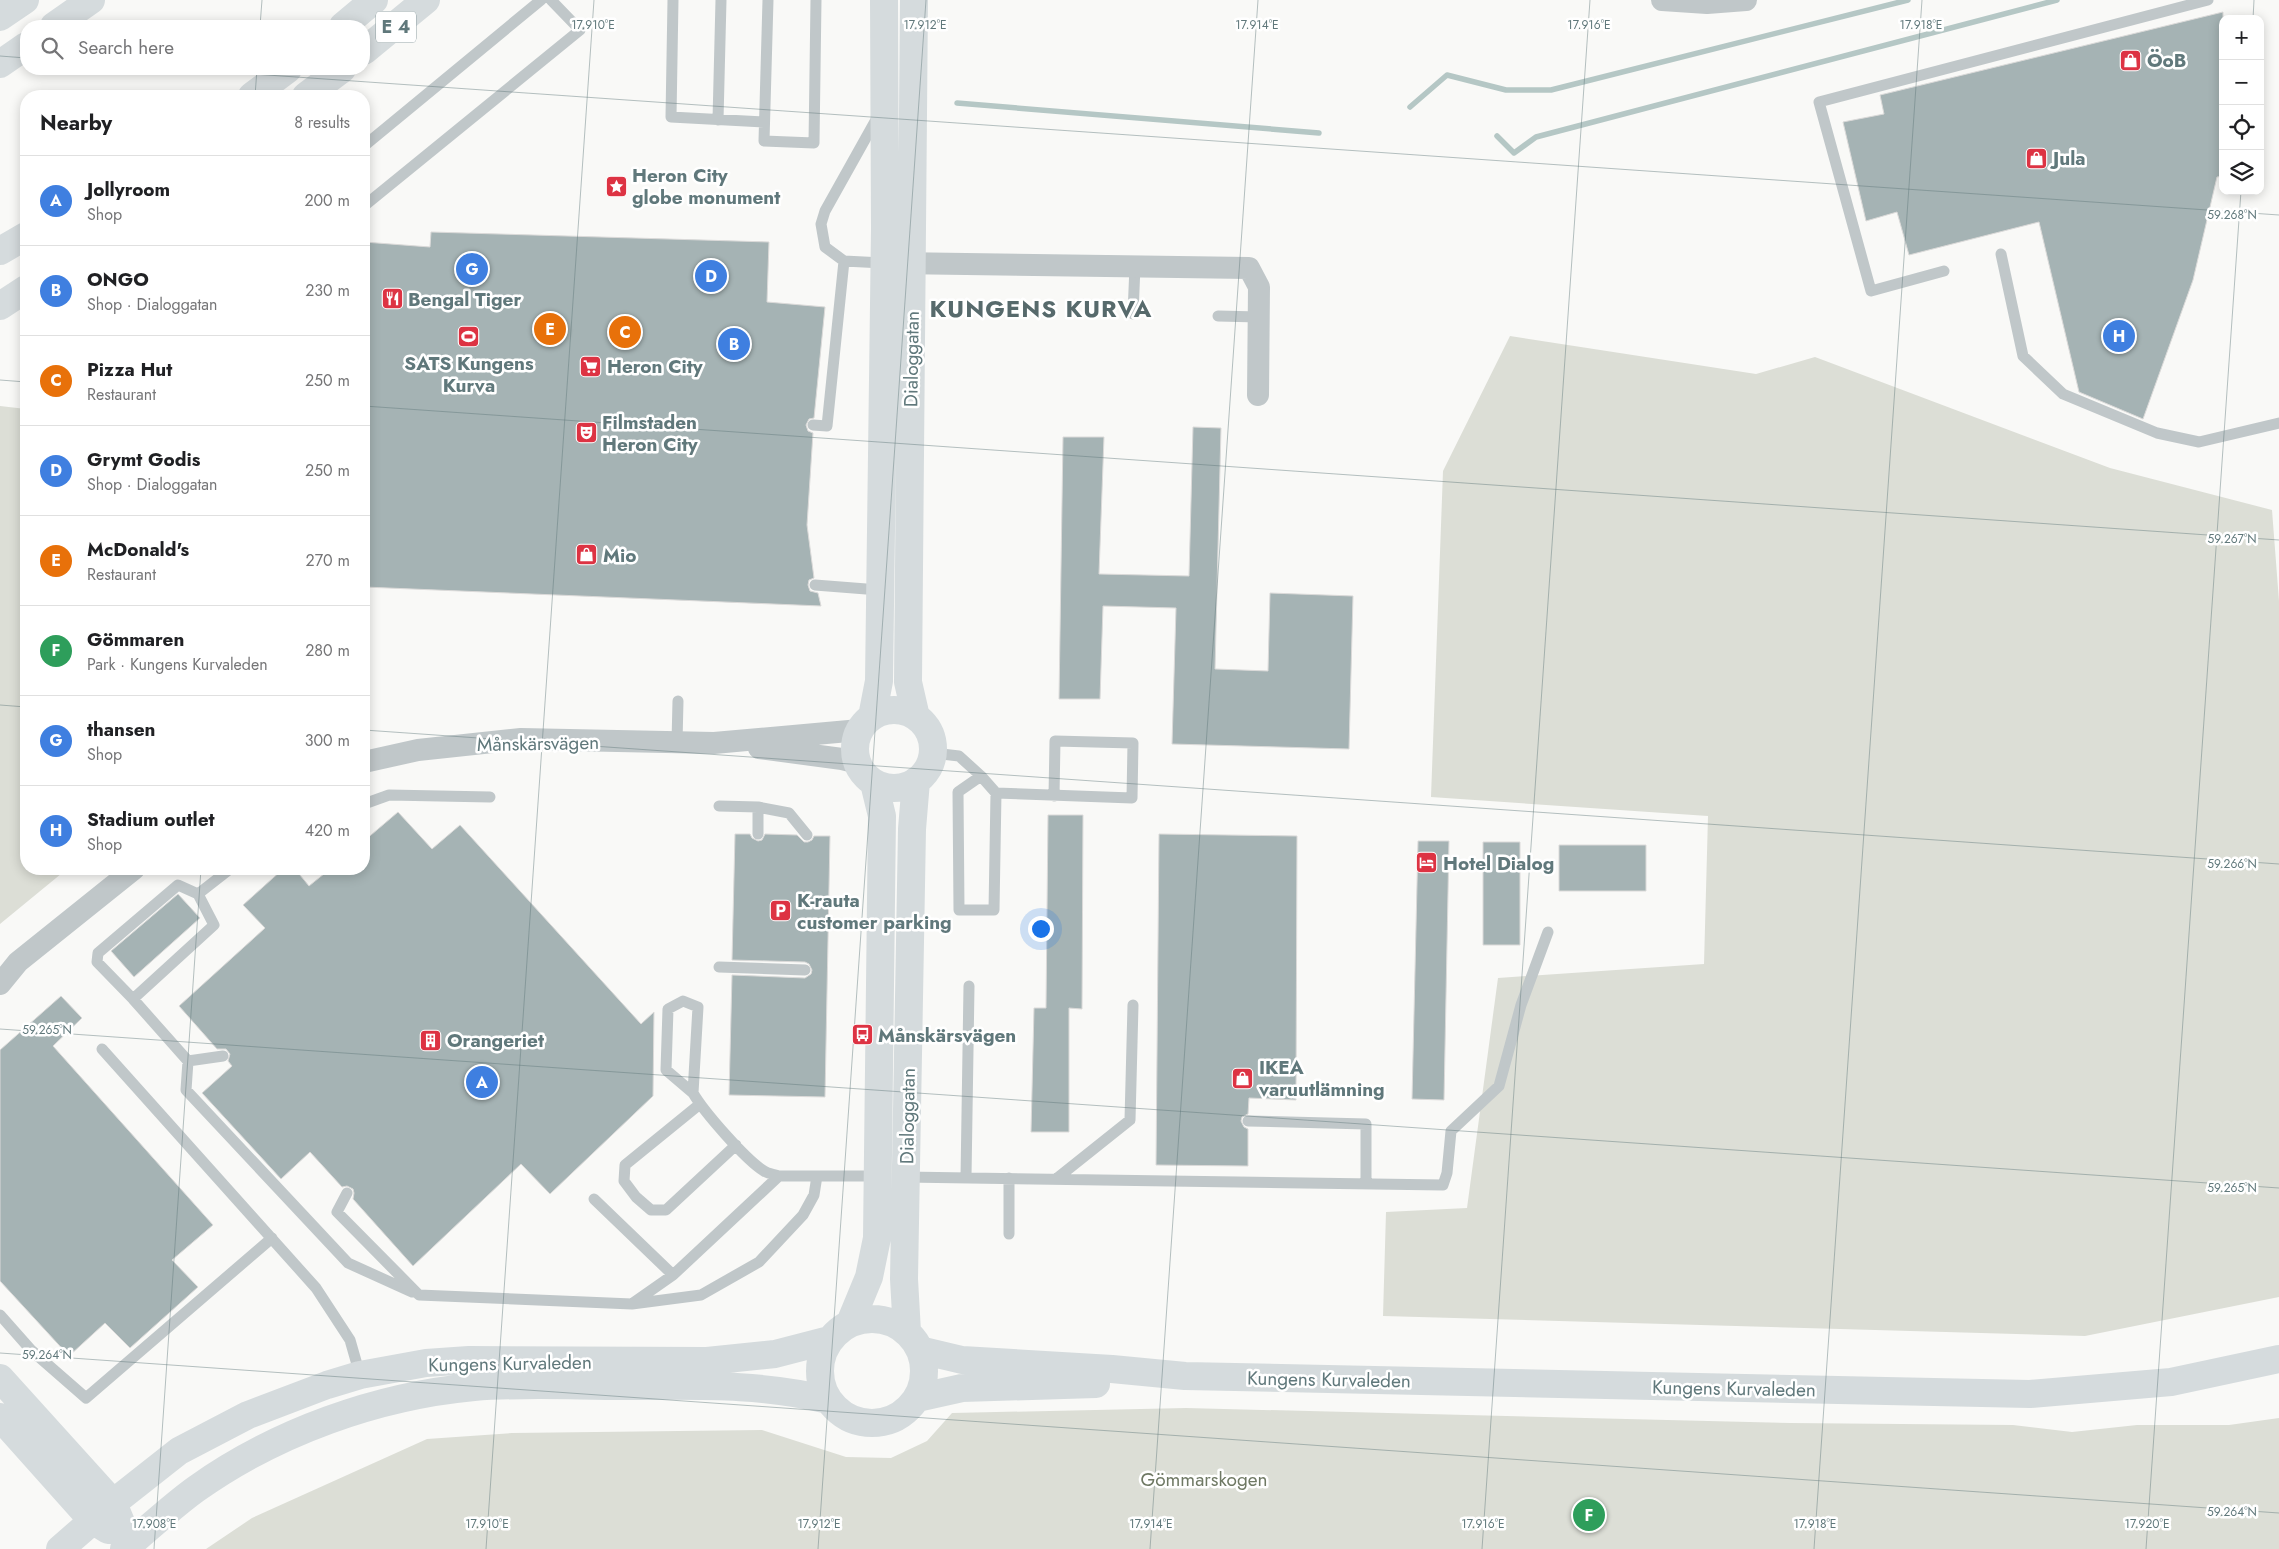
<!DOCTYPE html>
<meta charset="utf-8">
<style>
body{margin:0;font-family:Jost,sans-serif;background:#f2f2f2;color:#202124}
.controls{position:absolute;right:15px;top:15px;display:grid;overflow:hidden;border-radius:10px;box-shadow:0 2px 12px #0003}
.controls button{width:45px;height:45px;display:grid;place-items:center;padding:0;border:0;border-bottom:1px solid #e0e0e0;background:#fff;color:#202124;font:25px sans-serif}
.you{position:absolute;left:1040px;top:928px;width:18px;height:18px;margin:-12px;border:4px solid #fff;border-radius:50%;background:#1a73e8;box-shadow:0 0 0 8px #1a73e833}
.badge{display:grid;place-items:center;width:32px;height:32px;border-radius:50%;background:#dd3343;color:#fff;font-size:16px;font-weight:700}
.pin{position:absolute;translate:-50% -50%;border:2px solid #fff;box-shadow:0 1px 5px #0006}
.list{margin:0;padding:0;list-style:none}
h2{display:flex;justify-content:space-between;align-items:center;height:65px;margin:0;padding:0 20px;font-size:21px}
h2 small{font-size:16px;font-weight:400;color:#757577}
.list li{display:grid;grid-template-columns:32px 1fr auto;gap:15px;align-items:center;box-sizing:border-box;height:90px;padding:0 20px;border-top:1px solid #e0e0e0}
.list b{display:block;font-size:19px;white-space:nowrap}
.list p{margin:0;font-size:16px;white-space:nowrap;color:#757577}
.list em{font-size:16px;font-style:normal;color:#757577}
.icon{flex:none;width:28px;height:28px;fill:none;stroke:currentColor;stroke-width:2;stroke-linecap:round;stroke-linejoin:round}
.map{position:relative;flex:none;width:2279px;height:1549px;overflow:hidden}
.search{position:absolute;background:#fff;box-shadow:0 2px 12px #0003;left:20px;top:20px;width:350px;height:55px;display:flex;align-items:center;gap:12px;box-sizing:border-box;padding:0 18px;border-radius:20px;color:#757577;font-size:19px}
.panel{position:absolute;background:#fff;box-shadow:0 2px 12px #0003;left:20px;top:90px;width:350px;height:785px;border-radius:20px}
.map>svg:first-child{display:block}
</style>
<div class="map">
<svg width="2279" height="1549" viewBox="0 0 2279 1549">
<rect width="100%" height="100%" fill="#f9f9f7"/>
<!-- green -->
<path fill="#dcded6" d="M1510,336l246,38 59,-17 295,111 162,42 7,91v696l-194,39 -702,-20 3,-104 81,-4 31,-230 206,-14 4,-148 -277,-19 12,-326z
M0,406l26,3v460h41l-67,55z
M1186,1408l604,15 223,2 59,7 65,-7h92l50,-7v131h-2073l46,-31 175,-79 85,-6 250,-3 84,27 45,1 36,-17 25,-28z"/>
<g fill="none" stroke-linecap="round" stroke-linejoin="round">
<!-- stream -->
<path stroke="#b5c7c5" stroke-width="5.5" d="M957,103l362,30
M1410,107l37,-32 59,15h45l357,-90
M1497,136l17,17 22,-16 521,-137"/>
</g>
<!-- building -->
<path fill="#a5b3b4" stroke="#dbdad9" d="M2223,12v164l-6,1 -24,103 -50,139 -64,-27 -40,-170 -130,33 -12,-43 -31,9 -23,-99 41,-8 -4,-19z
M431,232l338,10 -2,60 58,5 -11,111 -5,1 -3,6 2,6 5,2 -6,92 7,53 -5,2 -1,5 2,6 8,2 3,13 -457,-19v-345l66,5z
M1193,427l28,1 -6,241 53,2 2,-78 83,3 -4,153 -177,-5 4,-136 -73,-2 -3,93h-41l4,-262h41l-5,137 90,2z
M398,812l34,37 28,-24 181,199 13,-12 -1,84 -103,98 -29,-30 -108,102 -60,-67 1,-6 -1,-4 -6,-3 -5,1 -32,-35 -29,27 -79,-86 30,-27 -4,-5 2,-7 -4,-5h-9l-38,-43 86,-78 -22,-23 40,-36h12l14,17 21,-17h34v-28z
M1048,815h35l-1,194 -13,-1v124h-38l3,-124h12z
M735,834h15l2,4 6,3 4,-1 3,-6 32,1 7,7h4l4,-2 2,-4h16l-5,261 -96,-2 3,-120 73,3 6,-4 1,-4 -3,-6 -4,-2 -73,-2z
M1159,834l138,2 -1,264 -47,-2 -1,16 -6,3 -1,4 3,6 4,2v37l-92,-1z
M1418,841h31l-5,259 -32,-1z
M1483,842h37v103h-37z
M1559,845h87v46h-87z
M178,894l22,24 -66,59 -23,-26z
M61,996l21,22 -29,28 160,179 -41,35 26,27 -68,61 -25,-25 -36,33 -69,-75v-231z"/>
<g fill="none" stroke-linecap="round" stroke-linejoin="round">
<!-- lane -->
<path stroke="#c0c7c9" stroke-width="11" d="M673,0l-2,117 93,5
M768,0l-4,141 50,2 2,-143
M718,120l3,-120
M364,146l177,-146
M364,206l216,-176 -29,-30
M2001,254l22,102 40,38 94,39 42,9 80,-19
M844,261l-19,-14 -4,-23 4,-13 52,-93
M1944,271l-73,20 -52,-189 389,-102
M1133,314l2,-48
M1218,316l41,1
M813,425l14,1 17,-165 39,2
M815,585l64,5
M677,742l1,-41
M933,753l26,3 22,20 15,17 136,5 1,-55 -78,-2 -1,55
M981,776l-23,16 1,118h35l2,-117
M364,804l25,-9 101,2
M719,806l39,1 31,6 18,22
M758,807v27
M719,967l86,3
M133,999l-36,-37 1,-9 80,-68 20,9
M102,1049l214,239 34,52 10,35
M223,1056l-35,5 -55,-62 81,-74 -16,-31 32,-25
M188,1061l-2,29 162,173 64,29
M693,1093l-27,-23 2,-61 15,-8 15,6 -5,86c11,19 53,67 71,78 4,3 10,3 15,5h100
M700,1104l-75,61 -1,16 12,16 15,13h15l70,-65
M1248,1121l118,3v60
M905,1177l538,8 4,-12 4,-42 48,-45 22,-81 27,-73
M966,1178l3,-192
M1056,1179l74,-59 3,-115
M347,1193l-10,19 82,83 213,9 69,-9 58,-33 44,-47 11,-20 3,-19
M594,1199l79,76 106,-99
M1009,1234v-56
M633,1303l40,-28
M0,1315l31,35 55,48 186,-160"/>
<!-- street -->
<path stroke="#c0c7c9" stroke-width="22" d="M1662,0l45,3 39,-3
M896,263l353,5 10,19 -1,108
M759,748l83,11 16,4
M364,762l54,-12 103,-11 193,4 146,-13
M0,984l18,-22 116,-93"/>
<!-- secondary -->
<path stroke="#d5dbdd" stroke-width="28" d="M914,0l-6,682 8,35
M855 749a39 39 0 1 1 78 0a39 39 0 1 1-78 0Z
M872,717l7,-36 6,-452 -1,-229
M820 1371a52 52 0 1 1 104 0a52 52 0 1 1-104 0Z
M850,1323l19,-46 8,-39 5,-422 -8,-33
M907,1332l-3,-53 8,-450 4,-48
M920,1350l42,10 150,9 73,7 845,18 141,-12 108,-23
M0,1378l113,125 17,41
M917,1398l45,-10 134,-4
M0,1417l92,103 16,10
M60,1549l53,-46 66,-52 69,-36 79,-30 33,-10 66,-12 43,-3 238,1 68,-7 54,-14
M124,1549c24,-20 47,-42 72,-60 80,-57 181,-93 278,-102 50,-4 101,-1 151,-1 69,0 135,-3 203,14"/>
<!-- highway -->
<path stroke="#d5dbdd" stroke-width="28" d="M0,17l25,-17
M54,26l37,-26
M343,26l31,-26
M364,51l62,-51
M0,64l26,-18
M252,96l36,-27
M306,96l36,-27
M0,251l26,-15
M0,306l26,-17"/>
</g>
<!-- ticks -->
<path fill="none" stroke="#60787b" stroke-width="1" stroke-opacity="0.45" d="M2253,19l1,-19M260,26l2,-26M0,56l26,2M181,69l2098,146M255,96l2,-27M0,380l26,2M364,406l1915,134M0,705l26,2M364,730l1915,134M0,1029l2279,159M0,1353l2279,160M154,1549l47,-680M486,1549l108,-1549M818,1549l108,-1549M1150,1549l108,-1549M1482,1549l108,-1549M1814,1549l108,-1549M2146,1549l95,-1358"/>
<!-- icons -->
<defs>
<symbol id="shop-square" viewBox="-11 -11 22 22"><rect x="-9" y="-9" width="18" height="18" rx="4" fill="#dd3343" stroke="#fff"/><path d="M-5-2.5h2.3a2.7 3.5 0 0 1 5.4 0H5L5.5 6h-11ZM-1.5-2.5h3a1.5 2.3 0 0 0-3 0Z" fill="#fff"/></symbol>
<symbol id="sight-square" viewBox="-11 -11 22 22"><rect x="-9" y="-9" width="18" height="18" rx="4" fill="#dd3343" stroke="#fff"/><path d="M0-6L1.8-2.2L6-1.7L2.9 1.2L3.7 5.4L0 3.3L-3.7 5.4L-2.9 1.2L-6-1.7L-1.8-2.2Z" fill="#fff"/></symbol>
<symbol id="restaurant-square" viewBox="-11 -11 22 22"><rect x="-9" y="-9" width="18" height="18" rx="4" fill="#dd3343" stroke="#fff"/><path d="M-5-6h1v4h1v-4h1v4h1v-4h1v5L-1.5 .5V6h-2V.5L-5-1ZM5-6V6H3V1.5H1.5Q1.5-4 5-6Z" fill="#fff"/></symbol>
<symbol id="stadium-square" viewBox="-11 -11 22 22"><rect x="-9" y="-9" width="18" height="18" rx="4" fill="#dd3343" stroke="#fff"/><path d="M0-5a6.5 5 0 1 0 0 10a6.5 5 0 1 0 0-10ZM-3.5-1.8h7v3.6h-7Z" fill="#fff"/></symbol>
<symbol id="supermarket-square" viewBox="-11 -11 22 22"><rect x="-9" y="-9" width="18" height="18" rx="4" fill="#dd3343" stroke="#fff"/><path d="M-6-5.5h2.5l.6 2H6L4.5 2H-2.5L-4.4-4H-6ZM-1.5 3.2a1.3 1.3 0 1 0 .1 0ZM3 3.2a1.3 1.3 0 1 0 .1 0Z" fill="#fff"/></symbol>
<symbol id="theatre-square" viewBox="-11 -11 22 22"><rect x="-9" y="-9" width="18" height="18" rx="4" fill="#dd3343" stroke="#fff"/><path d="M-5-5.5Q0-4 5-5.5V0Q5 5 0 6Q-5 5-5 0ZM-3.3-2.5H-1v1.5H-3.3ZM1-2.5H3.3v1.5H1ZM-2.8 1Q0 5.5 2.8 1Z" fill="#fff"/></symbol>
<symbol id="hotel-square" viewBox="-11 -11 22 22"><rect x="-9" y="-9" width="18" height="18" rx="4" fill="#dd3343" stroke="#fff"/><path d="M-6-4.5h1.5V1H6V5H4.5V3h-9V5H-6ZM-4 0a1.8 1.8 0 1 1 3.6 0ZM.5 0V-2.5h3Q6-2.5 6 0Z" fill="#fff"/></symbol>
<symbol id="parking-square" viewBox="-11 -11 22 22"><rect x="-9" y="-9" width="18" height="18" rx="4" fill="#dd3343" stroke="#fff"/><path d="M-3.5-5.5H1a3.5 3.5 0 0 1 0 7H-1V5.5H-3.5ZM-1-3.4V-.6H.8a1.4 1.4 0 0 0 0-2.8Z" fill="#fff"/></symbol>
<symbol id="bus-square" viewBox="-11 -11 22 22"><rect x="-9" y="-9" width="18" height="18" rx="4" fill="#dd3343" stroke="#fff"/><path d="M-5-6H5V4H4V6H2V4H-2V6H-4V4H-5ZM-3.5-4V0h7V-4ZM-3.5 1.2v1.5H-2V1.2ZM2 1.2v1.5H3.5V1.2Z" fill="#fff"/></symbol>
<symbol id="building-square" viewBox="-11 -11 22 22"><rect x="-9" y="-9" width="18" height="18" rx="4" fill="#dd3343" stroke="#fff"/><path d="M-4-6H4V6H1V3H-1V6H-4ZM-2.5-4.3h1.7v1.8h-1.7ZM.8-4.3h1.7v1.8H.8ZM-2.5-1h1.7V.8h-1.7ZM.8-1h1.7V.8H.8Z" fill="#fff"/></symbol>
</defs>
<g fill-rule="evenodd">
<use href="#shop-square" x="2118" y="48" width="25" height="25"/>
<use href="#shop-square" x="2024" y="146" width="25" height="25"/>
<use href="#sight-square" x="604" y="174" width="25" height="25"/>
<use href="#restaurant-square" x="380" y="286" width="25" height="25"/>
<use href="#stadium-square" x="456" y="324" width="25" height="25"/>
<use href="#supermarket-square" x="578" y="354" width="25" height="25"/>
<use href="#theatre-square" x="574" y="420" width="25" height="25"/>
<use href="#shop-square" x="574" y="542" width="25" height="25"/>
<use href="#hotel-square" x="1414" y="850" width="25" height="25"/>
<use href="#parking-square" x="768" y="898" width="25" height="25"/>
<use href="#bus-square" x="850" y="1022" width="25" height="25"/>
<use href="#building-square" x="418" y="1028" width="25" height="25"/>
<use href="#shop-square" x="1230" y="1066" width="25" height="25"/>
</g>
<g text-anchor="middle" stroke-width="5" stroke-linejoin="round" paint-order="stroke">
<!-- shield labels -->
<rect fill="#fff" stroke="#90a0a3" stroke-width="1" x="376" y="11.5" width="40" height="31" rx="4"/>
<g font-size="18" font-weight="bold" fill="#60787b">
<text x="396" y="33">E 4</text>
</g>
<!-- poi labels -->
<g font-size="19" font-weight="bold" fill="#60787b" stroke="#fff" text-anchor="start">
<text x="2147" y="67">ÖoB</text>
<text x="2053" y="165">Jula</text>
<text x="632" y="182">Heron City<tspan x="632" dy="22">globe monument</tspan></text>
<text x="408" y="306">Bengal Tiger</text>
<text x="469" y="370" text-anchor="middle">SATS Kungens<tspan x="469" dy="22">Kurva</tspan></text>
<text x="607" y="373">Heron City</text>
<text x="602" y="429">Filmstaden<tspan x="602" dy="22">Heron City</tspan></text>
<text x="603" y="562">Mio</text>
<text x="1443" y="870">Hotel Dialog</text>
<text x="797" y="907">K-rauta<tspan x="797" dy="22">customer parking</tspan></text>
<text x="878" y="1042">Månskärsvägen</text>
<text x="447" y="1047">Orangeriet</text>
<text x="1259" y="1074">IKEA<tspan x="1259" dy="22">varuutlämning</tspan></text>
</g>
<!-- street labels -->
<g font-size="19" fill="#60787b" stroke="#fff">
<text transform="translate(911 359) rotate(-89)" y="7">Dialoggatan</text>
<text transform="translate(538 743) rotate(-1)" y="7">Månskärsvägen</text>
<text transform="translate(907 1116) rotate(-89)" y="7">Dialoggatan</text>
<text transform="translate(510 1363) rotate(-1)" y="7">Kungens Kurvaleden</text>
<text transform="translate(1329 1379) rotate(1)" y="7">Kungens Kurvaleden</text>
<text transform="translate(1734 1388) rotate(1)" y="7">Kungens Kurvaleden</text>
</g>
<!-- park labels -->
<g font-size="19" fill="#6f7964" stroke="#fff">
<text x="1204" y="1486">Gömmarskogen</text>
</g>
<!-- district labels -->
<g font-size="24" font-weight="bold" letter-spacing="1" fill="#576a6c" stroke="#fff">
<text x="1041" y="317">KUNGENS KURVA</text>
</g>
</g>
<g font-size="12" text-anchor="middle" fill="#60787b" stroke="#fff" stroke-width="5" stroke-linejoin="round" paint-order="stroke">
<text x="593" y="29">17.910°E</text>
<text x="925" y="29">17.912°E</text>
<text x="1257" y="29">17.914°E</text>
<text x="1589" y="29">17.916°E</text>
<text x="1921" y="29">17.918°E</text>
<text x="2232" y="219">59.268°N</text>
<text x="2232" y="543">59.267°N</text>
<text x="2232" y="868">59.266°N</text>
<text x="47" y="1034">59.265°N</text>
<text x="2232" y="1192">59.265°N</text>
<text x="47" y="1359">59.264°N</text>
<text x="2232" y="1516">59.264°N</text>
<text x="154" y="1528">17.908°E</text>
<text x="487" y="1528">17.910°E</text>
<text x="819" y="1528">17.912°E</text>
<text x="1151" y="1528">17.914°E</text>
<text x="1483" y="1528">17.916°E</text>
<text x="1815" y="1528">17.918°E</text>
<text x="2147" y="1528">17.920°E</text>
</g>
</svg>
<div class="controls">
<button>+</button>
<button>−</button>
<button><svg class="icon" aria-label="locate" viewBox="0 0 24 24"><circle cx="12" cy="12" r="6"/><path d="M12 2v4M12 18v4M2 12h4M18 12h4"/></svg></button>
<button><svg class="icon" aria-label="layers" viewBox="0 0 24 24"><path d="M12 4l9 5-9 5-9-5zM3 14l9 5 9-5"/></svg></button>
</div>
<div class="you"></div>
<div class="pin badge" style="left:482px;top:1082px;background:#3f7fe0">A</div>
<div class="pin badge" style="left:734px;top:344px;background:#3f7fe0">B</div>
<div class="pin badge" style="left:625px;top:332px;background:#e8710a">C</div>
<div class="pin badge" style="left:711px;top:276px;background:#3f7fe0">D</div>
<div class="pin badge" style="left:550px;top:329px;background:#e8710a">E</div>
<div class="pin badge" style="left:1589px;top:1515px;background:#2e9e5b">F</div>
<div class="pin badge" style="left:472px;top:269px;background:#3f7fe0">G</div>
<div class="pin badge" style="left:2119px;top:336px;background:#3f7fe0">H</div>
<div class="search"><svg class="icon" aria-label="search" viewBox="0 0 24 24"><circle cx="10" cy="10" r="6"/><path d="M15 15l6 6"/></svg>Search here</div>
<section class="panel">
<h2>Nearby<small>8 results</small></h2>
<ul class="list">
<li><span class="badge" style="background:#3f7fe0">A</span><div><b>Jollyroom</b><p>Shop</p></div><em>200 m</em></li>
<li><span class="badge" style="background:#3f7fe0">B</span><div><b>ONGO</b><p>Shop · Dialoggatan</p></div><em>230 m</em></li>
<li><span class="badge" style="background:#e8710a">C</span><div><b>Pizza Hut</b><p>Restaurant</p></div><em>250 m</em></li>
<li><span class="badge" style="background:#3f7fe0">D</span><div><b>Grymt Godis</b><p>Shop · Dialoggatan</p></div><em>250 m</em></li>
<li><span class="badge" style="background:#e8710a">E</span><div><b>McDonald's</b><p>Restaurant</p></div><em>270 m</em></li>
<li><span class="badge" style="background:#2e9e5b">F</span><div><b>Gömmaren</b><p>Park · Kungens Kurvaleden</p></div><em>280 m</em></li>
<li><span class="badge" style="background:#3f7fe0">G</span><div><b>thansen</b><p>Shop</p></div><em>300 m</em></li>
<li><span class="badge" style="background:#3f7fe0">H</span><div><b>Stadium outlet</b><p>Shop</p></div><em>420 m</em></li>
</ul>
</section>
</div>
